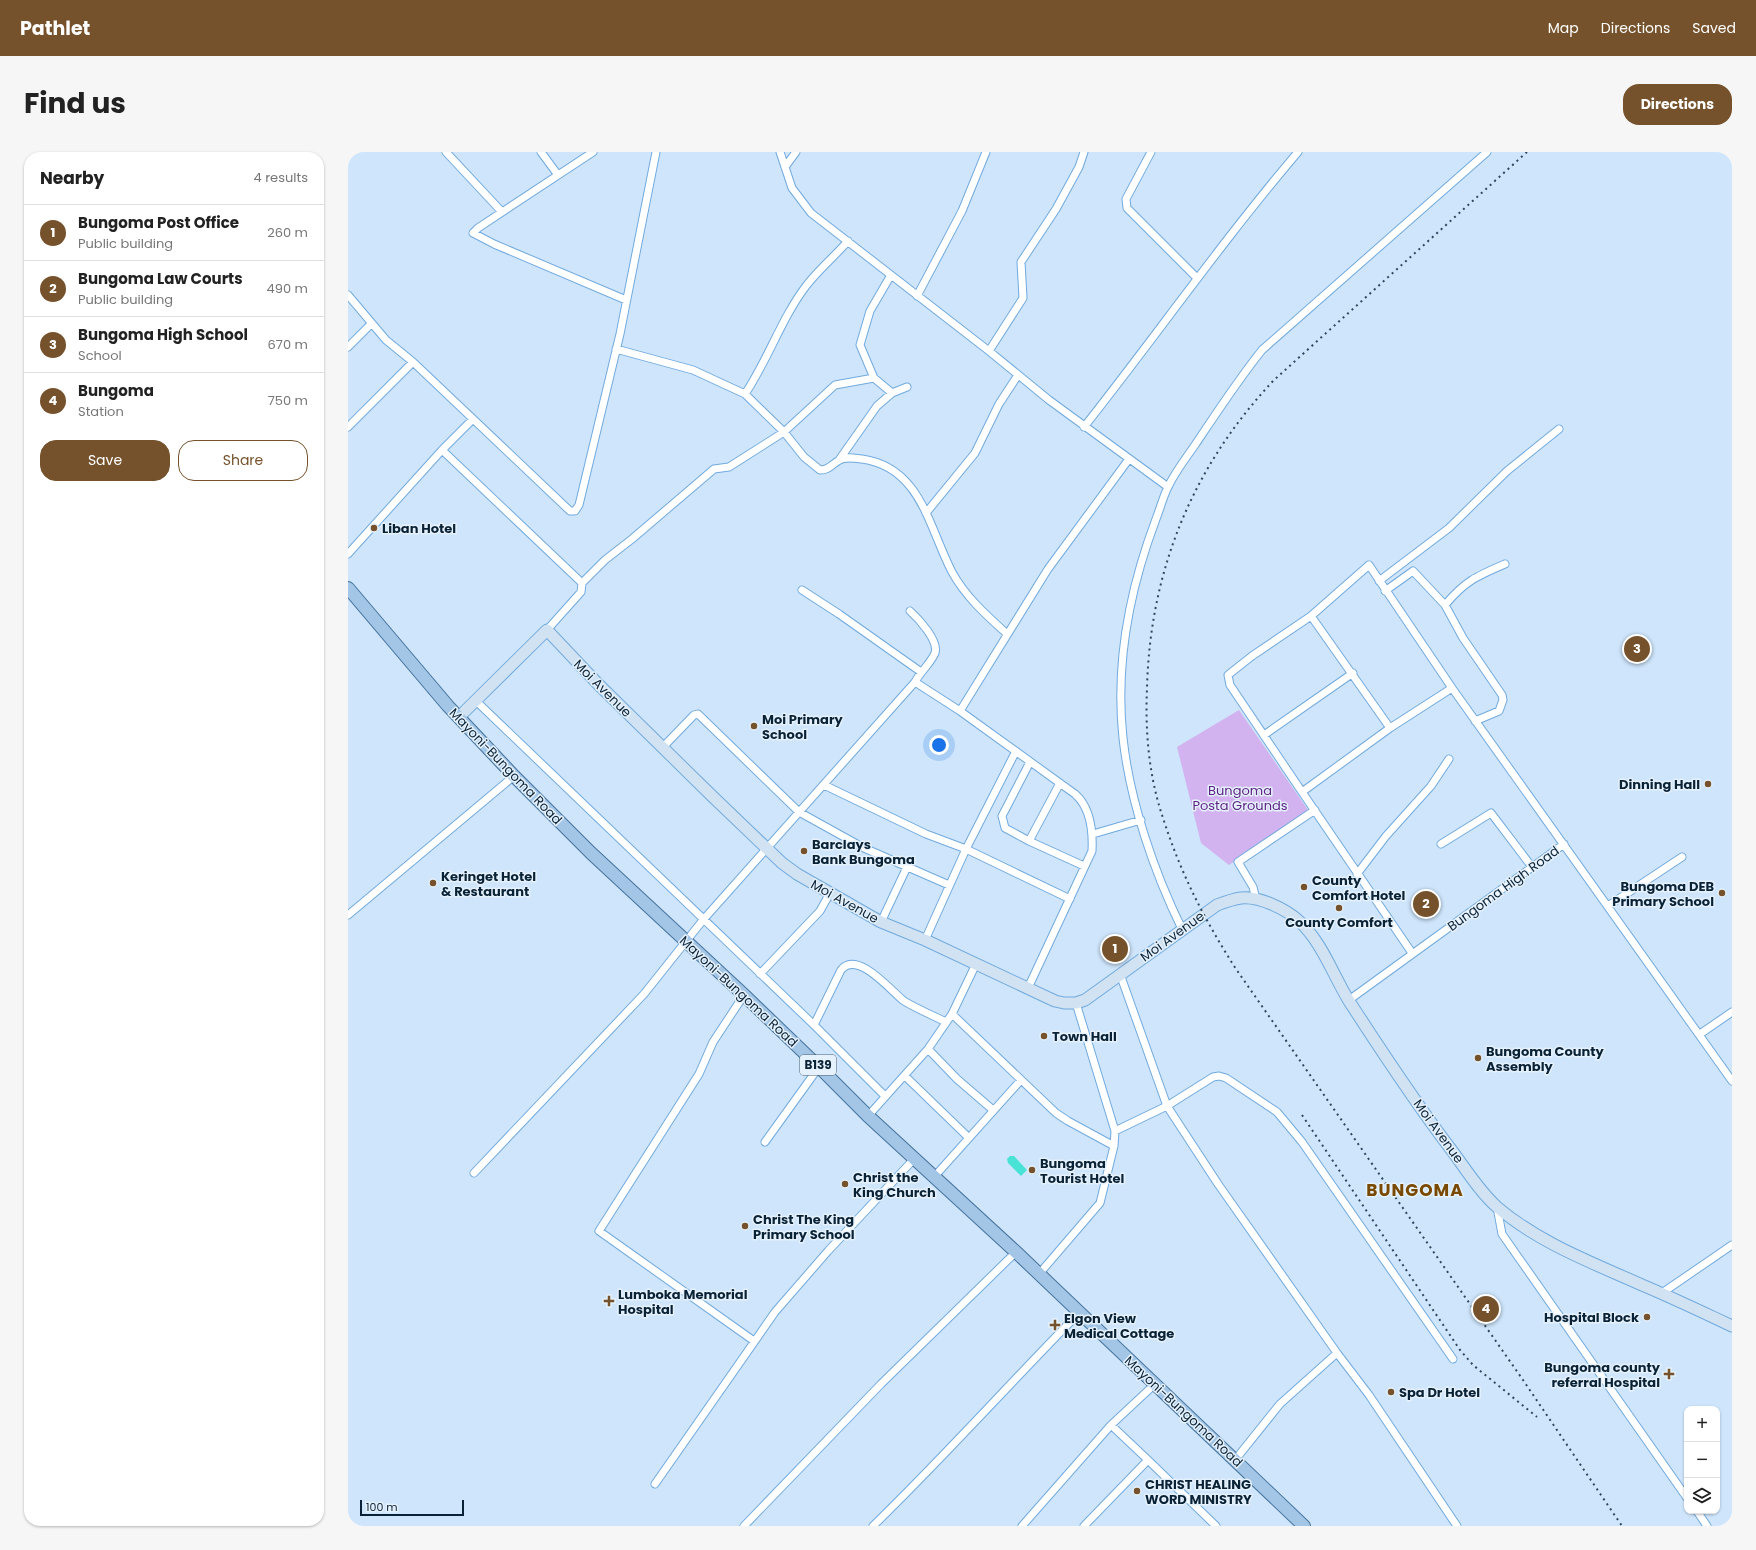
<!DOCTYPE html>
<meta charset="utf-8">
<style>
body{margin:0;font-family:Poppins,sans-serif;background:#f6f6f6;color:#222}
.controls{position:absolute;right:12px;bottom:12px;display:grid;overflow:hidden;border-radius:8px;box-shadow:0 1px 3px #0004}
.controls button{width:36px;height:36px;display:grid;place-items:center;padding:0;border:0;border-bottom:1px solid #e0e0e0;background:#fff;color:#222;font:20px sans-serif}
.scale{position:absolute;left:12px;bottom:10px;width:104px;box-sizing:border-box;padding-left:4px;border:2px solid #0a2236;border-top:0;font-size:11px;line-height:14px;white-space:nowrap;color:#0a2236;-webkit-text-stroke:3px #e5f1fc;paint-order:stroke}
.you{position:absolute;left:591px;top:593px;width:14px;height:14px;margin:-10px;border:3px solid #fff;border-radius:50%;background:#1a73e8;box-shadow:0 0 0 6px #1a73e833}
.badge{display:grid;place-items:center;width:26px;height:26px;border-radius:50%;background:#75522b;color:#fff;font-size:13px;font-weight:700}
.pin{position:absolute;translate:-50% -50%;border:2px solid #fff;box-shadow:0 1px 4px #0006}
.list{margin:0;padding:0;list-style:none}
h2{display:flex;justify-content:space-between;align-items:center;height:52px;margin:0;padding:0 16px;font-size:17px}
h2 small{font-size:13px;font-weight:400;color:#767676}
.list li{display:grid;grid-template-columns:26px 1fr auto;gap:12px;align-items:center;box-sizing:border-box;height:56px;padding:0 16px;border-top:1px solid #e0e0e0}
.list b{display:block;font-size:15px;white-space:nowrap}
.list p{margin:0;font-size:13px;white-space:nowrap;color:#767676}
.list em{font-size:13px;font-style:normal;color:#767676}
.actions{display:flex;gap:8px;padding:12px 16px}
.actions a{flex:1;padding:9px 0;border:1px solid #75522b;border-radius:16px;text-align:center;font-size:14px;color:#75522b}
.actions .main{background:#75522b;color:#fff}
.icon{flex:none;width:22px;height:22px;fill:none;stroke:currentColor;stroke-width:2;stroke-linecap:round;stroke-linejoin:round}
.map{position:relative;flex:none;width:1384px;height:1374px;overflow:hidden;border-radius:16px}
header{display:flex;align-items:center;gap:24px;box-sizing:border-box;height:56px;padding:0 20px;background:#75522b;color:#fff}
header strong{font-size:19px}
nav{display:flex;gap:22px;margin-inline-start:auto;font-size:14px}
.intro{display:flex;align-items:center;justify-content:space-between;box-sizing:border-box;height:96px;padding:0 24px}
h1{margin:0;font-size:28px}
.button{padding:10px 18px;border-radius:16px;background:#75522b;color:#fff;font-size:14px;font-weight:700}
main{display:flex;gap:24px;padding:0 24px}
aside{flex:1;background:#fff;border-radius:16px;box-shadow:0 1px 3px #0004}
.map>svg:first-child{display:block}
</style>
<header>
<strong>Pathlet</strong>
<nav><a>Map</a><a>Directions</a><a>Saved</a></nav>
</header>
<div class="intro"><h1>Find us</h1><a class="button">Directions</a></div>
<main>
<aside>
<h2>Nearby<small>4 results</small></h2>
<ul class="list">
<li><span class="badge">1</span><div><b>Bungoma Post Office</b><p>Public building</p></div><em>260 m</em></li>
<li><span class="badge">2</span><div><b>Bungoma Law Courts</b><p>Public building</p></div><em>490 m</em></li>
<li><span class="badge">3</span><div><b>Bungoma High School</b><p>School</p></div><em>670 m</em></li>
<li><span class="badge">4</span><div><b>Bungoma</b><p>Station</p></div><em>750 m</em></li>
</ul>
<div class="actions"><a class="main">Save</a><a>Share</a></div>
</aside>
<div class="map">
<svg width="1384" height="1374" viewBox="0 0 1384 1374">
<rect width="100%" height="100%" fill="#cee5fb"/>
<!-- green -->
<path fill="#d2b3ef" d="M891,558l69,100 -79,55 -28,-22 -24,-96z"/>
<!-- water -->
<path fill="#49e2d6" d="M662,1004h4l13,14 -6,6 -13,-13 -1,-4z"/>
<g fill="none" stroke-linecap="round" stroke-linejoin="round">
<defs>
<path id="street" d="M98,0l56,60
M193,0l17,23
M245,0l-115,76 -5,5 21,11 132,56
M432,0l12,36 19,25 178,138 60,49 119,87
M803,0l-25,47 1,9 70,70
M437,15l11,-15
M0,143l38,45 27,22 157,149h5l4,-6 41,-171 36,-182
M569,144l45,-85 24,-59
M0,195l23,-23
M268,197l77,21 52,24 39,38 20,25 16,13c9,0 11,-5 18,-9 6,-5 16,-3 24,-2 59,8 67,69 90,113 13,24 34,43 54,61
M641,199l34,-53 -2,-36 35,-53 23,-42 5,-15
M526,226l-14,-33 10,-34 21,-36
M397,242c23,-34 36,-75 61,-108 12,-16 29,-30 42,-45
M0,275l65,-65
M736,275c72,-91 139,-187 214,-275
M94,298l140,133
M491,308l38,-54 15,-13 15,-6
M578,361l49,-60 24,-49 19,-29
M0,402l94,-104 31,-31
M1031,429l70,-53 58,-57 52,-42
M454,438l37,24 82,58
M1037,439l28,-20 32,34 18,33 39,57 1,5 -4,11 -24,10
M1097,453c20,-24 32,-29 60,-41
M199,478l34,-38 1,-9 23,-23 27,-21 82,-70 15,-2 55,-35 51,-47 39,-7 18,15
M567,530l45,29 115,83c16,14 18,37 17,57l-64,137
M127,548l339,325 71,71
M612,559l88,-142 81,-110
M1042,576l-79,-112 58,-51 83,123
M916,583l89,-62
M315,595l31,-32 4,-1 101,98 65,36 85,37
M682,610l-28,54 3,12 24,13 55,25
M476,633l102,49 40,15 104,50
M954,640l-72,-107 -2,-10 24,-19 59,-40
M745,682l48,-14
M681,689l31,-58
M1093,692l50,-31 41,54
M1009,722l29,-38 45,-50 18,-27
M908,747l-3,-12 -15,-25 77,-52
M1260,754l74,-49
M0,763l166,-139
M533,770l26,-55
M834,777c-28,-57 -52,-127 -59,-191 -8,-74 7,-150 33,-219 4,-10 7,-22 12,-32 7,-15 18,-29 27,-42 22,-33 43,-65 67,-95l225,-198
M577,788l41,-91 50,-98
M1064,801l-110,-161 88,-64 62,-40 280,393
M412,822l60,-63 10,-18
M772,822l47,132 51,78 119,169 32,42 88,131
M396,843l-31,47 -14,32 -100,157 155,110
M1001,848l215,-156
M604,862l104,99 12,8 46,25
M466,873l27,-55c16,-21 51,22 63,31 13,8 28,14 42,21
M1352,882l32,-22
M580,897l29,30 36,31
M557,924l63,61
M520,964l60,-67 24,-35 24,-50
M767,979l52,-25 46,-29 6,-1 7,2 51,34 25,30 151,217
M417,990l54,-75
M126,1021l170,-179 59,-74 212,-238c5,-10 16,-19 20,-29 4,-12 -16,-34 -25,-42
M586,1025l87,-97
M1149,1055l5,27 185,264
M691,1122l61,-71 14,-57 1,-15 -39,-128
M1314,1141l70,-48
M763,1273l37,35
M887,1308l45,-56 57,-51
M307,1332l120,-172 53,-61 86,-92
M1349,1359l10,15
M396,1374l137,-142 135,-132
M525,1374c71,-69 137,-143 207,-214
M674,1374l89,-101 44,-41
M736,1374l64,-66 68,66"/>
<path id="secondary" d="M111,565l88,-87 51,54 113,111 71,68 15,11 84,48 44,18 130,61 9,2h12l9,-3 132,-95c8,-3 16,-6 24,-7 18,-2 45,11 58,23 23,21 34,54 50,80 33,51 67,103 104,151 14,19 27,40 44,55 42,36 96,56 145,78 31,13 60,27 90,41"/>
<path id="primary" d="M0,436l100,118 66,70 77,77 153,142 75,72 49,49 148,136 288,274"/>
</defs>
<!-- street casing -->
<use href="#street" stroke="#71aadf" stroke-width="9"/>
<!-- secondary casing -->
<use href="#secondary" stroke="#71aadf" stroke-width="13"/>
<!-- primary casing -->
<use href="#primary" stroke="#45739d" stroke-width="14"/>
<!-- street -->
<use href="#street" stroke="#fff" stroke-width="7"/>
<!-- secondary -->
<use href="#secondary" stroke="#d1e2f2" stroke-width="11"/>
<!-- primary -->
<use href="#primary" stroke="#a3c5e6" stroke-width="12"/>
<!-- rail -->
<path stroke="#2f475b" stroke-width="2" stroke-dasharray="2 4" stroke-linecap="butt" d="M1179,0l-253,228c-81,86 -124,190 -127,308 -2,44 2,89 16,130 18,56 41,101 73,151l287,411 99,146
M954,963l158,235 13,15 64,52"/>
</g>
<!-- markers -->
<g fill="#75522b" stroke="#e5f1fc" stroke-width="1.5">
<circle cx="26" cy="376" r="4"/>
<circle cx="406" cy="574" r="4"/>
<circle cx="1360" cy="632" r="4"/>
<circle cx="456" cy="699" r="4"/>
<circle cx="85" cy="731" r="4"/>
<circle cx="956" cy="735" r="4"/>
<circle cx="1374" cy="741" r="4"/>
<circle cx="991" cy="756" r="4"/>
<circle cx="696" cy="884" r="4"/>
<circle cx="1130" cy="906" r="4"/>
<circle cx="684" cy="1018" r="4"/>
<circle cx="497" cy="1032" r="4"/>
<circle cx="397" cy="1074" r="4"/>
<path d="M259 1143h4v4h4v4h-4v4h-4v-4h-4v-4h4z"/>
<circle cx="1299" cy="1165" r="4"/>
<path d="M705 1167h4v4h4v4h-4v4h-4v-4h-4v-4h4z"/>
<path d="M1319 1216h4v4h4v4h-4v4h-4v-4h-4v-4h4z"/>
<circle cx="1043" cy="1240" r="4"/>
<circle cx="789" cy="1339" r="4"/>
</g>
<g text-anchor="middle" stroke-width="3" stroke-linejoin="round" paint-order="stroke">
<!-- shield labels -->
<rect fill="#e5f1fc" stroke="#4c6071" stroke-width="1" x="452" y="903" width="36" height="20" rx="3"/>
<g font-size="12" font-weight="bold" fill="#0a2236">
<text x="470" y="917">B139</text>
</g>
<!-- poi labels -->
<g font-size="13" font-weight="bold" fill="#0a2236" stroke="#e5f1fc" text-anchor="start">
<text x="34" y="381">Liban Hotel</text>
<text x="414" y="572">Moi Primary<tspan x="414" dy="15">School</tspan></text>
<text x="1352" y="637" text-anchor="end">Dinning Hall</text>
<text x="464" y="697">Barclays<tspan x="464" dy="15">Bank Bungoma</tspan></text>
<text x="93" y="729">Keringet Hotel<tspan x="93" dy="15">&amp; Restaurant</tspan></text>
<text x="964" y="733">County<tspan x="964" dy="15">Comfort Hotel</tspan></text>
<text x="1366" y="739" text-anchor="end">Bungoma DEB<tspan x="1366" dy="15">Primary School</tspan></text>
<text x="991" y="775" text-anchor="middle">County Comfort</text>
<text x="704" y="889">Town Hall</text>
<text x="1138" y="904">Bungoma County<tspan x="1138" dy="15">Assembly</tspan></text>
<text x="692" y="1016">Bungoma<tspan x="692" dy="15">Tourist Hotel</tspan></text>
<text x="505" y="1030">Christ the<tspan x="505" dy="15">King Church</tspan></text>
<text x="405" y="1072">Christ The King<tspan x="405" dy="15">Primary School</tspan></text>
<text x="270" y="1147">Lumboka Memorial<tspan x="270" dy="15">Hospital</tspan></text>
<text x="1291" y="1170" text-anchor="end">Hospital Block</text>
<text x="716" y="1171">Elgon View<tspan x="716" dy="15">Medical Cottage</tspan></text>
<text x="1312" y="1220" text-anchor="end">Bungoma county<tspan x="1312" dy="15">referral Hospital</tspan></text>
<text x="1051" y="1245">Spa Dr Hotel</text>
<text x="797" y="1337">CHRIST HEALING<tspan x="797" dy="15">WORD MINISTRY</tspan></text>
</g>
<!-- street labels -->
<g font-size="13" fill="#0a2236" stroke="#e5f1fc">
<text transform="translate(255 536) rotate(45)" y="5">Moi Avenue</text>
<text transform="translate(158 614) rotate(46)" y="5">Mayoni-Bungoma Road</text>
<text transform="translate(1155 736) rotate(-36)" y="5">Bungoma High Road</text>
<text transform="translate(497 749) rotate(29)" y="5">Moi Avenue</text>
<text transform="translate(824 784) rotate(-36)" y="5">Moi Avenue</text>
<text transform="translate(391 839) rotate(43)" y="5">Mayoni-Bungoma Road</text>
<text transform="translate(1091 979) rotate(54)" y="5">Moi Avenue</text>
<text transform="translate(836 1259) rotate(43)" y="5">Mayoni-Bungoma Road</text>
</g>
<!-- park labels -->
<g font-size="13" fill="#5d2485" stroke="#e5f1fc">
<text x="892" y="643">Bungoma<tspan x="892" dy="15">Posta Grounds</tspan></text>
</g>
<!-- district labels -->
<g font-size="17" font-weight="bold" letter-spacing="1" fill="#794900" stroke="#e5f1fc">
<text x="1067" y="1044">BUNGOMA</text>
</g>
</g>
</svg>
<div class="controls">
<button>+</button>
<button>−</button>
<button><svg class="icon" aria-label="layers" viewBox="0 0 24 24"><path d="M12 4l9 5-9 5-9-5zM3 14l9 5 9-5"/></svg></button>
</div>
<div class="scale">100 m</div>
<div class="you"></div>
<div class="pin badge" style="left:767px;top:797px">1</div>
<div class="pin badge" style="left:1078px;top:752px">2</div>
<div class="pin badge" style="left:1289px;top:497px">3</div>
<div class="pin badge" style="left:1138px;top:1157px">4</div>
</div>
</main>
